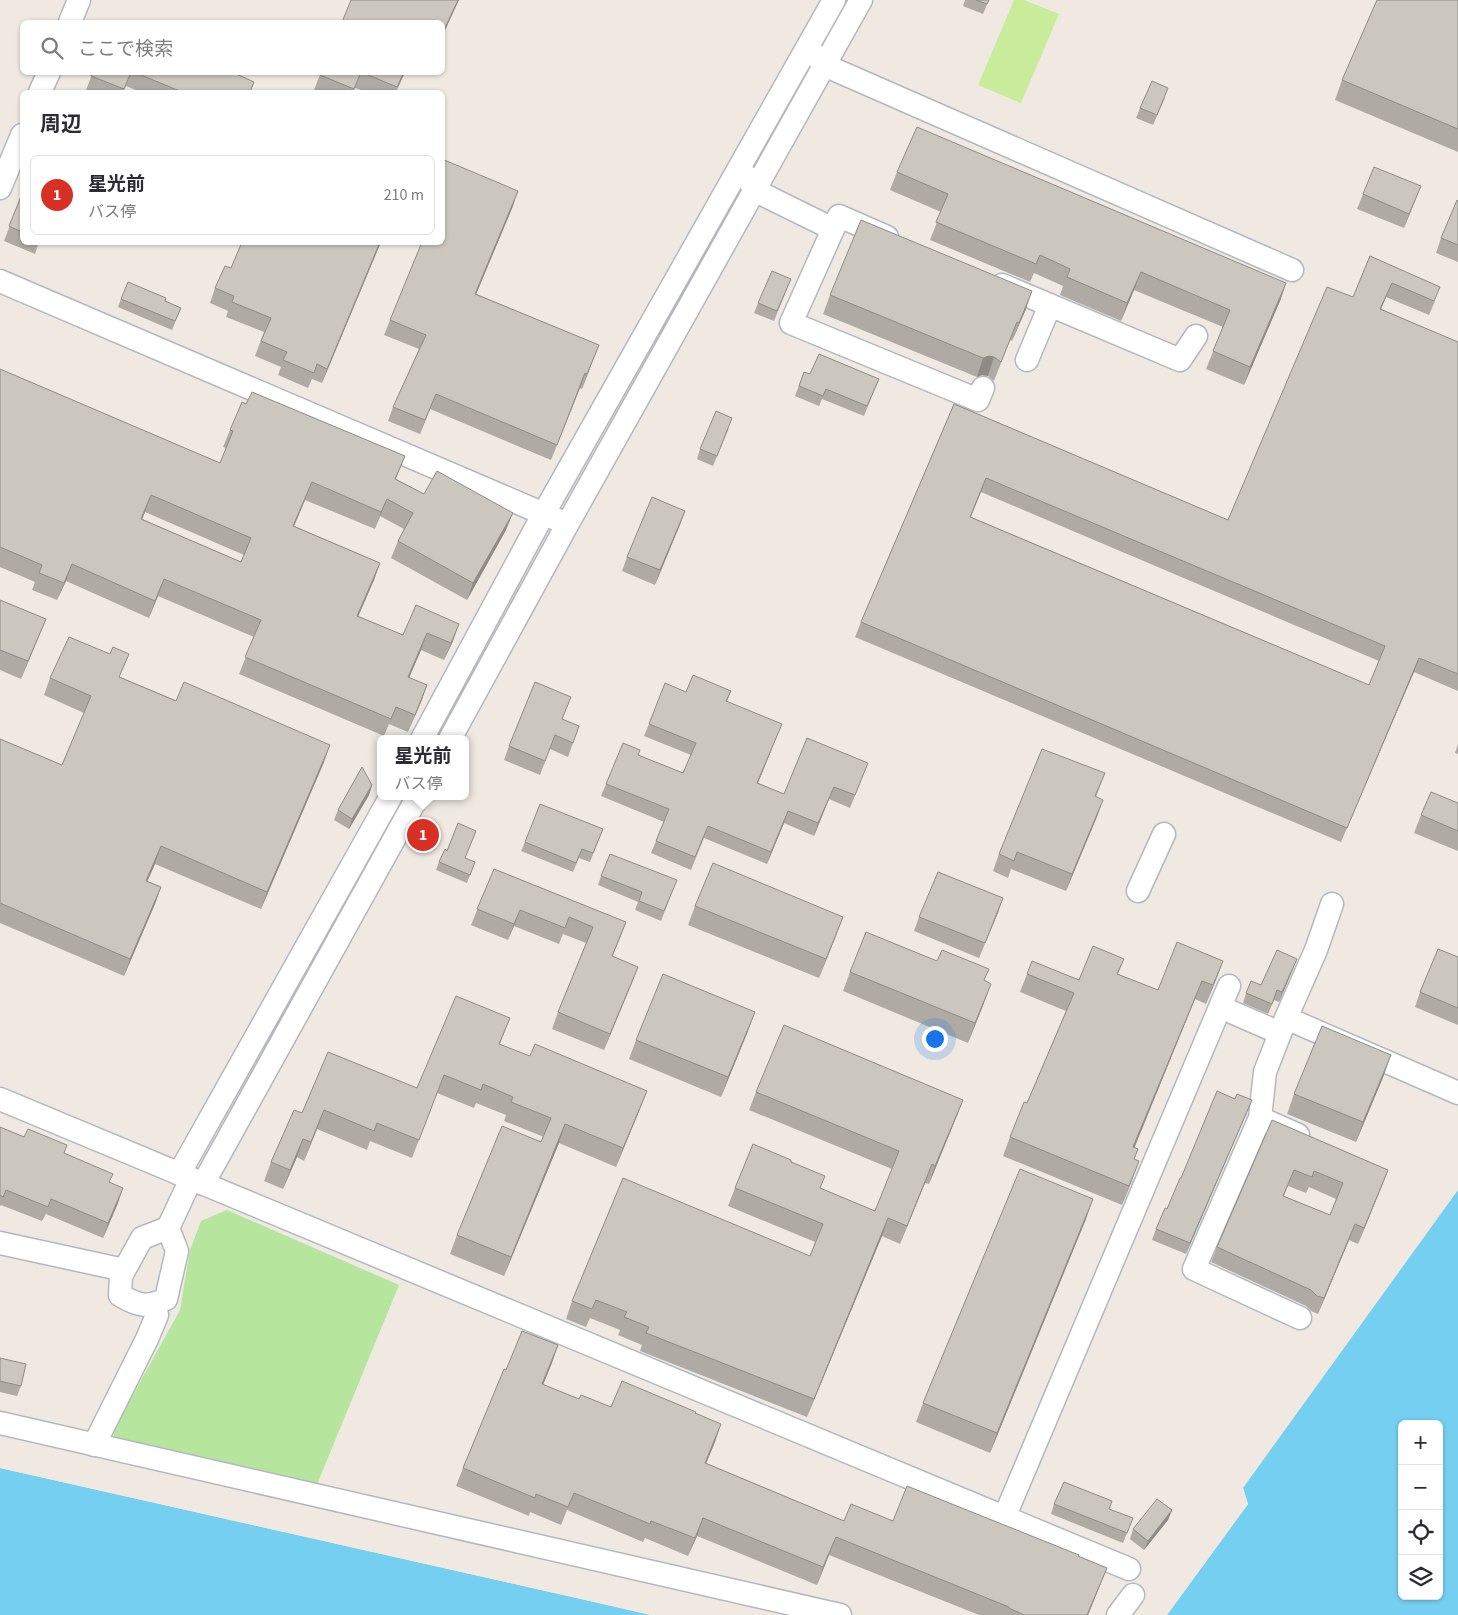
<!DOCTYPE html>
<html lang="ja">
<meta charset="utf-8">
<style>
body{margin:0;font-family:"Source Sans 3","Noto Sans JP",sans-serif;background:#f7f7f7;color:#2b2b33}
.controls{position:absolute;right:15px;bottom:15px;display:grid;overflow:hidden;border-radius:8px;box-shadow:0 1px 4px #0004}
.controls button{width:45px;height:45px;display:grid;place-items:center;padding:0;border:0;border-bottom:1px solid #e1e1e2;background:#fff;color:#2b2b33;font:25px sans-serif}
.you{position:absolute;left:934px;top:1038px;width:18px;height:18px;margin:-12px;border:4px solid #fff;border-radius:50%;background:#1a73e8;box-shadow:0 0 0 8px #1a73e833}
.badge{display:grid;place-items:center;width:32px;height:32px;border-radius:50%;background:#d93025;color:#fff;font-size:16px;font-weight:700}
.pin{position:absolute;translate:-50% -50%;border:2px solid #fff;box-shadow:0 1px 5px #0006}
.popup{position:absolute;left:377px;top:735px;width:92px;height:65px;box-sizing:border-box;display:grid;place-content:center;border-radius:8px;background:#fff;filter:drop-shadow(0 1px 4px #0005);font-size:16px;white-space:nowrap;color:#7c7c81}
.popup b{font-size:19px;color:#2b2b33}
.popup::after{content:'';position:absolute;left:50%;top:100%;margin-left:-10px;border:10px solid transparent;border-top-color:#fff}
.list{margin:0;padding:0;list-style:none}
h2{display:flex;justify-content:space-between;align-items:center;height:65px;margin:0;padding:0 20px;font-size:21px}
h2 small{font-size:16px;font-weight:400;color:#7c7c81}
.list li{display:grid;grid-template-columns:32px 1fr auto;gap:15px;align-items:center;box-sizing:border-box;height:80px;margin:0 10px 10px;padding:0 10px;border:1px solid #e1e1e2;border-radius:8px}
.list b{display:block;font-size:19px;white-space:nowrap}
.list p{margin:0;font-size:16px;white-space:nowrap;color:#7c7c81}
.list em{font-size:16px;font-style:normal;color:#7c7c81}
.icon{flex:none;width:28px;height:28px;fill:none;stroke:currentColor;stroke-width:2;stroke-linecap:round;stroke-linejoin:round}
.map{position:relative;flex:none;width:1458px;height:1615px;overflow:hidden}
.search{position:absolute;background:#fff;box-shadow:0 1px 4px #0004;left:20px;top:20px;width:425px;height:55px;display:flex;align-items:center;gap:12px;box-sizing:border-box;padding:0 18px;border-radius:8px;color:#7c7c81;font-size:19px}
.panel{position:absolute;background:#fff;box-shadow:0 1px 4px #0004;left:20px;top:90px;width:425px;height:155px;border-radius:8px}
.map>svg:first-child{display:block}
</style>
<div class="map">
<svg width="1458" height="1615" viewBox="0 0 1458 1615">
<rect width="100%" height="100%" fill="#efe9e1"/>
<!-- green -->
<path fill="#b6e59e" d="M227,1210l172,75 -83,202 -202,-47v-11l66,-119 10,-60 11,-29z"/>
<!-- pitch -->
<path fill="#c9ec9a" d="M1014,0h10l35,14 -38,89 -43,-18z"/>
<!-- water -->
<path fill="#75cff0" fill-rule="evenodd" d="M1458,1190v425h-291l81,-111 -5,-16zM1402,1424h37v172h-37z
M0,1468l581,131 69,16h-650z"/>
<!-- pier -->
<path fill="#efe9e1" d="M0,1465l582,131 68,17 2,2 -652,-147z
M1241,1488h2l5,16 -81,111h-3l81,-111z"/>
<g fill="none" stroke-linecap="round" stroke-linejoin="round">
<defs>
<path id="minor" d="M70,22l9,-22
M815,55l9,10 468,205
M40,92l9,-20
M748,177l6,13 79,39
M0,188l22,-53
M887,237l-48,-21 -48,107 187,77 5,-12
M0,281l558,239
M1002,285l178,75 16,-24
M1027,360l23,-55
M422,739l122,-226 290,-513
M450,739l117,-214 294,-525
M1138,891l26,-57
M1220,1007l60,26
M1286,1018l172,75
M0,1099l1129,470
M1260,1118l-66,151 106,49
M1298,1135l-38,-17 5,-46 21,-54 30,-68 16,-46
M179,1174l212,-378
M203,1184l215,-388
M168,1228l9,23 -11,48c-19,9 -28,7 -46,-4l1,-19 21,-38 26,-10 23,-49
M0,1243l124,27
M0,1423l840,192
M94,1445l53,-106 10,-24 -4,-10
M1004,1518l225,-532
M1118,1615l15,-20"/>
</defs>
<!-- minor casing -->
<use href="#minor" stroke="#b4b7c1" stroke-width="25"/>
<!-- minor -->
<use href="#minor" stroke="#fff" stroke-width="22"/>
</g>
<!-- wall -->
<path fill="#afaba4" fill-rule="evenodd" d="M965,0h24l-6,14 -20,-8z
M1458,0v152l-123,-52 7,-20z
M93,72h139l19,20h-110l-15,-6 -3,6h-32l-5,-2z
M321,72h84l-9,20h-29l-12,-4 -2,4h-33l-6,-2z
M1165,98l-12,27 -17,-7 4,-10z
M897,172l389,111 -6,18 -36,84 -38,-16 17,-42 -89,-37 -13,31 -61,-26 3,-9 -29,-13 -4,9 -100,-42 11,-28 -51,-22z
M22,194v48h17l-4,12 -31,-13z
M1363,194l52,7 -11,27 -47,-19z
M1458,201v61l-22,-9 5,-15z
M513,206l-37,88 123,51 -17,44 -2,-1 -29,72 -121,-51 -10,25 -32,-13 5,-14 26,-58 -35,-14 6,-15z
M242,242h139l-59,141 -10,-4 -4,9 -30,-13 3,-8 -26,-11 9,-24 -38,-15 2,-6 -18,-8 5,-15 16,-20z
M1370,256l65,45 -6,14 -43,-18 -5,12 77,33v349l-44,-19 -73,170 -486,-205 6,-15 93,-218 274,116 125,-223zM981,492l398,169 -10,24 -398,-168z
M791,279l-17,42 -20,-8 4,-10z
M830,295l196,14 -14,32 -2,-1 -16,41 -6,-5 -6,-1 -5,2 -154,-63z
M121,299l44,2 16,7 -9,22 -54,-23z
M0,369l220,94 6,-15 -3,-1 7,-17 16,-26 159,52 -9,23 28,15 82,36 -39,70 -76,-42 7,-17 6,-12 -24,-13 -5,13 -70,-29 -11,26 86,37 -6,17 -16,36 45,19 13,-30 37,36 -9,19 -23,-10 -12,28 18,7 -6,17 -13,30 -19,-8 -5,12 -145,-62 15,-37 -96,-41 -9,22 -83,-37 -9,19 -25,-10 3,-8 -35,-15zM145,512l99,43 -3,7 -99,-43z
M804,372l6,2 69,5 -15,37 -42,-17 -3,7 -24,-10z
M729,428l-16,38 -16,-7 3,-10z
M685,511l-30,74 -33,-14 5,-14z
M0,600l46,19 -7,17 -18,43 -21,-9z
M120,677l204,85 -63,147 -106,-45 -8,17 14,6 -6,17 -31,72 -124,-53v-184l62,26 22,-52 -40,-18 6,-17z
M731,691l-4,11 50,34 -19,47 26,11 84,-31 -18,45 -21,-9 -15,37 -30,-13 -17,41 -63,-26 -13,32 -40,-17 13,-31 -63,-26 5,-12 32,-29 45,18 8,-18 -47,-19 5,-12 37,-32z
M562,719l17,7 -11,31 -18,-8 -10,26 -36,-15 5,-14z
M1458,744v10l-3,-1z
M1105,773l-9,24 7,3 -37,91 -55,-22 -3,9 -15,-7 6,-17z
M372,785l-3,10 -20,34 -15,-9 4,-10z
M1458,803v48l-44,-18 7,-18z
M603,829l-13,33 -11,-4 -6,14 -52,-21 4,-9z
M465,858l7,12 -5,13 -31,-13 3,-8z
M494,869l132,53 -14,34 26,11 -34,83 -52,-21 6,-17 28,-69 -23,-9 -4,10 -45,-18 -6,14 -37,-15z
M601,876l72,14 -12,31 -26,-11 3,-8 -40,-17z
M1003,898l-24,60 -65,-27 5,-14z
M695,906l148,11 -24,61 -131,-53z
M1458,957v68l-43,-18 5,-15z
M1124,959l-6,15 40,16 65,-29 -17,43 -11,-5 -61,148 4,2 -4,10 -2,21 -10,25 -119,-49 7,-19 17,-34 39,-92 -46,-19 7,-18 52,6z
M1297,959l-18,43 -5,-2 -6,14 -25,-11 3,-10 15,-8z
M937,961l48,20 -1,22 -16,40 -125,-52 7,-19z
M510,1018l-10,26 140,65 -24,58 -57,-24 -55,133 -54,-22 7,-19 84,-93 3,-5 -40,-16 2,-6 -30,-12 -2,5 -37,-15 -25,65 -42,-17 -3,9 -50,-21 -13,32 -7,-4 -14,32 -19,-8 7,-19 31,-49 115,-25z
M748,1031l-27,66 -92,-38 7,-19z
M1384,1075l-28,67 -69,-28 7,-20z
M756,1092l207,8 -7,18 -27,66 -4,-1 -25,61 -18,-8 -75,181 -167,-66 2,-6 -24,-10 2,-5 -30,-12 -4,9 -20,-8 6,-18 238,-45 5,-14 -87,-36 7,-18 56,-26 29,26 55,23 17,-42 -143,-59z
M1247,1112l-61,142 -34,-14 4,-11 11,-20 14,-31z
M1272,1120l116,50 -30,74 -9,-4 -31,74 -7,-3 -5,-5 -95,-44 6,-15zM1288,1186l18,7 3,-6 27,12 -6,16 -46,-19z
M0,1127l64,26 46,29 8,21 -15,35 -57,-24 -4,7 -41,-16 -1,1z
M1086,1219l-96,234 -74,-31 7,-19z
M558,1345l-15,40 36,14 32,8 84,6 20,29 -9,21 138,58h49l185,35 29,12 -19,47h-109l-150,-60 -12,30 -120,-49 -9,20 -43,-18 -2,4 -76,-32 -6,15 -31,-13 -1,4 -73,-30 7,-18 43,-98z
M0,1358l21,28 -4,10 -17,-4z
M1054,1504l56,5 19,19 -6,15 -72,-29z
M1172,1510l-4,10 -24,30 -14,-11 3,-10z"/>
<!-- shaded-wall -->
<path fill="#8e8b86" d="M458,0h1l-17,37v-3z
M404,72h1l-9,20z
M1421,186l-6,15 -11,27 5,-14z
M518,191l-5,15 -43,103 5,-15z
M380,242h1l-59,141 5,-14z
M1141,272l-7,18 -13,31 6,-18z
M1286,283l-6,18 -36,84 6,-18z
M1392,283l-6,14 -11,27 5,-15z
M1032,291l-6,18 -14,32 7,-18z
M599,345l-6,15 -11,29 5,-15z
M989,356l5,1 -6,19 -6,-1 -5,2 6,-19z
M585,373l-5,15 -29,72 6,-15z
M436,394l-16,40 5,-14z
M986,478l-5,14 -17,39 6,-14z
M312,482l-7,18 -18,43 6,-17z
M151,495l-6,17 -10,24 6,-17z
M387,499l-7,17 -5,13 6,-17z
M685,511l-5,14 -25,60 5,-15z
M513,513l-7,17 -39,70 6,-17z
M380,563l-6,17 -23,53 6,-17z
M72,564l-6,17 -9,19 7,-17z
M164,579l-6,17 -9,22 6,-17z
M46,619l-7,17 -18,43 7,-18z
M459,624l-6,17 -9,19 7,-17z
M427,633l-6,17 -19,44 6,-17z
M1419,658l-5,14 -73,170 6,-14z
M427,685l-6,17 -13,30 7,-17z
M782,724l-5,12 -24,59 4,-12z
M330,745l-6,17 -63,147 6,-17z
M372,785l-3,10 -20,34 3,-10z
M834,787l-5,12 -15,37 4,-13z
M1103,800l-6,17 -31,74 6,-17z
M788,811l-4,12 -17,41 4,-12z
M161,846l-6,18 -15,34 6,-17z
M161,887l-6,17 -31,72 6,-17z
M1003,898l-5,15 -19,45z
M520,910l-6,16 -6,14 6,-16z
M843,917l-7,19 -17,42 7,-19z
M626,922l-6,16 -14,34 6,-16z
M1297,959l-4,10 -14,33 3,-10z
M1223,961l-7,19 -10,24 7,-19z
M638,967l-6,16 -28,67 6,-16z
M1202,981l-7,18 -68,167 6,-19z
M991,984l-7,19 -16,40 7,-20z
M755,1012l-7,19 -27,66 7,-20z
M1391,1055l-7,20 -28,67 7,-20z
M647,1091l-7,18 -24,58 7,-19z
M963,1100l-7,18 -27,66 6,-18z
M1252,1100l-5,12 -61,142 4,-11z
M324,1110l-7,19 -13,32 7,-19z
M565,1124l-6,19 -55,133 7,-19z
M303,1139l-6,18 -14,32 7,-19z
M1139,1161l-7,19 -10,25 7,-19z
M932,1164l-7,19 -25,61 7,-18z
M1388,1170l-6,16 -24,58 6,-16z
M123,1188l-5,15 -15,35 5,-15z
M1093,1199l-7,20 -96,234 7,-20z
M888,1218l-6,18 -75,181 7,-18z
M1355,1224l-6,16 -31,74 6,-16z
M558,1345l-6,18 -16,39 6,-18z
M721,1424l-6,18 -16,39 6,-18z
M1172,1510l-4,10 -24,30 4,-9z
M703,1518l-6,18 -9,20 7,-18z
M836,1537l-7,18 -12,30 6,-18z
M1107,1568l-19,47h-1z"/>
<!-- building -->
<path fill="#cbc7bf" stroke="#8e8b86" fill-rule="evenodd" d="M351,0h107l-16,34v-12h-100z
M976,0h13l-2,4z
M1377,0h81v129l-116,-49z
M93,72h38l-7,17 -33,-13z
M134,72h98l22,10 -4,10h-68z
M321,72h40l-7,17 -34,-14z
M361,72h43l-7,15z
M1152,81l16,7 -11,27 -17,-7z
M917,127l369,156 -36,84 -37,-16 17,-41 -89,-38 -14,31 -60,-26 3,-8 -30,-14 -4,9 -100,-42 12,-28 -51,-22z
M442,159l76,32 -43,103 124,51 -12,29 -2,-1 -28,72 -121,-51 -11,26 -32,-13 33,-72 -36,-15 32,-78h20z
M1374,167l47,19 -12,28 -46,-20z
M22,194v38l-13,-6z
M1457,200l1,1v44l-17,-7z
M861,220l171,71 -13,32 -2,-1 -16,40 -7,-5 -5,-1 -6,2 -153,-63z
M242,242h138l-53,127 -10,-5 -3,9 -31,-13 4,-8 -26,-11 10,-23 -39,-16 2,-6 -19,-8 10,-22 6,2z
M1370,256l70,31 -6,14 -42,-18 -12,26 78,33v332l-39,-16 -72,170 -486,-206 93,-218 274,116 99,-233 26,10zM986,478l399,168 -16,39 -399,-168z
M772,271l19,8 -14,32 -19,-8z
M128,282l38,16 -1,3 16,7 -6,13 -54,-22z
M819,354l60,25 -12,27 -41,-17 -3,7 -24,-10 5,-14 6,2z
M0,369l220,94 13,-32 -3,-1 12,-28 4,2 6,-12 153,64 -10,23 29,15 13,-23 76,42 -40,70 -75,-42 15,-28 -26,-14 -6,13 -69,-30 -19,44 87,37 -23,53 46,19 13,-30 43,19 -8,19 -24,-10 -19,44 19,8 -12,30 -19,-8 -5,12 -146,-62 16,-37 -97,-41 -9,22 -83,-37 -8,19 -25,-10 3,-8 -42,-18zM151,495l100,43 -10,24 -100,-43z
M716,411l16,7 -15,38 -17,-7z
M652,497l33,14 -25,59 -33,-13z
M0,600l46,19 -18,42 -28,-11z
M69,637l41,17 3,-7 16,7 -10,23 57,24 8,-19 146,63 -63,147 -106,-46 -15,35 15,6 -31,72 -130,-56v-164l62,26 29,-69 -41,-18z
M693,675l38,16 -5,10 56,23 -25,59 27,11 23,-56 61,25 -13,32 -21,-8 -16,36 -30,-12 -17,41 -63,-26 -13,31 -39,-16 13,-32 -63,-25 17,-41 17,7 -2,5 45,18 13,-30 -47,-19 16,-41 21,9z
M535,682l36,15 -9,22 17,7 -6,17 -18,-8 -10,26 -36,-15z
M1042,749l63,24 -10,23 8,4 -31,74 -55,-22 -3,9 -15,-7z
M362,767l10,18 -20,34 -14,-9z
M1431,792l27,11v28l-37,-16z
M540,804l63,25 -10,24 -11,-4 -6,14 -51,-21z
M458,823l18,8 -11,27 10,4 -5,13 -31,-13 6,-13 2,2z
M610,854l67,26 -13,31 -25,-10 3,-9 -41,-16z
M713,863l130,54 -17,42 -131,-53z
M494,869l132,53 -14,34 26,11 -28,67 -52,-22 35,-85 -24,-10 -4,11 -45,-18 -6,14 -37,-15z
M938,872l65,26 -18,45 -66,-26z
M866,932l71,29 5,-11 47,19 -5,11 7,4 -16,39 -125,-51z
M1177,942l46,19 -10,24 -11,-4 -69,166 5,2 -4,10 5,2 -10,25 -119,-49 14,-35 3,1 47,-110 -47,-19 5,-13 47,19 14,-34 31,13 -7,15 41,16z
M1438,949l20,8v51l-38,-16z
M1277,950l20,9 -15,33 -5,-2 -5,14 -26,-11 5,-12 10,4z
M663,974l92,38 -27,65 -92,-37z
M456,996l54,22 -11,26 31,12 5,-12 112,47 -24,57 -58,-24 -54,133 -54,-22 45,-109 39,16 10,-24 -40,-16 2,-5 -30,-13 -2,6 -37,-15 -25,65 -42,-17 -3,8 -50,-21 -13,32 -8,-3 -13,31 -19,-8 23,-52 8,3 26,-61 89,36z
M784,1025l179,75 -28,66 -3,-2 -25,62 -19,-8 -74,181 -168,-66 3,-6 -25,-10 3,-5 -31,-12 -4,9 -20,-8 51,-123 187,78 13,-32 -88,-36 18,-44 38,16v2l34,14 -5,12 55,23 24,-60 -143,-59z
M1322,1026l69,29 -28,67 -69,-28z
M1217,1091l18,8 2,-5 15,6 -62,143 -34,-14 9,-21 2,1 13,-31h1z
M1272,1120l116,50 -24,58 -9,-4 -31,74 -7,-2 -6,-6 -94,-43zM1294,1170l18,7 2,-6 29,12 -13,32 -47,-19z
M0,1127l24,10 4,-8 39,16 -3,8 49,21 -4,8 14,6 -15,35 -57,-24 -3,8 -42,-17 -3,7 -3,-2z
M1020,1169l73,30 -96,234 -74,-30z
M522,1331l36,14 -16,39 37,15 2,-4 30,12 11,-26 74,31 -1,1 26,11 -16,39 139,58 7,-17 42,17 14,-35 172,69 -1,1 29,12 -20,47h-63l-15,-7v-1l-173,-70 -13,30 -120,-49 -8,20 -44,-17 -1,3 -76,-31 -6,14 -32,-13 -1,4 -72,-30 41,-99 2,1z
M0,1358l26,6 -5,22 -21,-5z
M1064,1482l48,19 -3,8 24,9 -6,15 -73,-29z
M1157,1499l15,11 -24,31 -15,-12z"/>
</svg>
<div class="controls">
<button>+</button>
<button>−</button>
<button><svg class="icon" aria-label="locate" viewBox="0 0 24 24"><circle cx="12" cy="12" r="6"/><path d="M12 2v4M12 18v4M2 12h4M18 12h4"/></svg></button>
<button><svg class="icon" aria-label="layers" viewBox="0 0 24 24"><path d="M12 4l9 5-9 5-9-5zM3 14l9 5 9-5"/></svg></button>
</div>
<div class="you"></div>
<div class="pin badge" style="left:423px;top:835px">1</div>
<div class="popup"><b>星光前</b>バス停</div>
<div class="search"><svg class="icon" aria-label="search" viewBox="0 0 24 24"><circle cx="10" cy="10" r="6"/><path d="M15 15l6 6"/></svg>ここで検索</div>
<section class="panel">
<h2>周辺<small></small></h2>
<ul class="list">
<li><span class="badge">1</span><div><b>星光前</b><p>バス停</p></div><em>210 m</em></li>
</ul>
</section>
</div>
